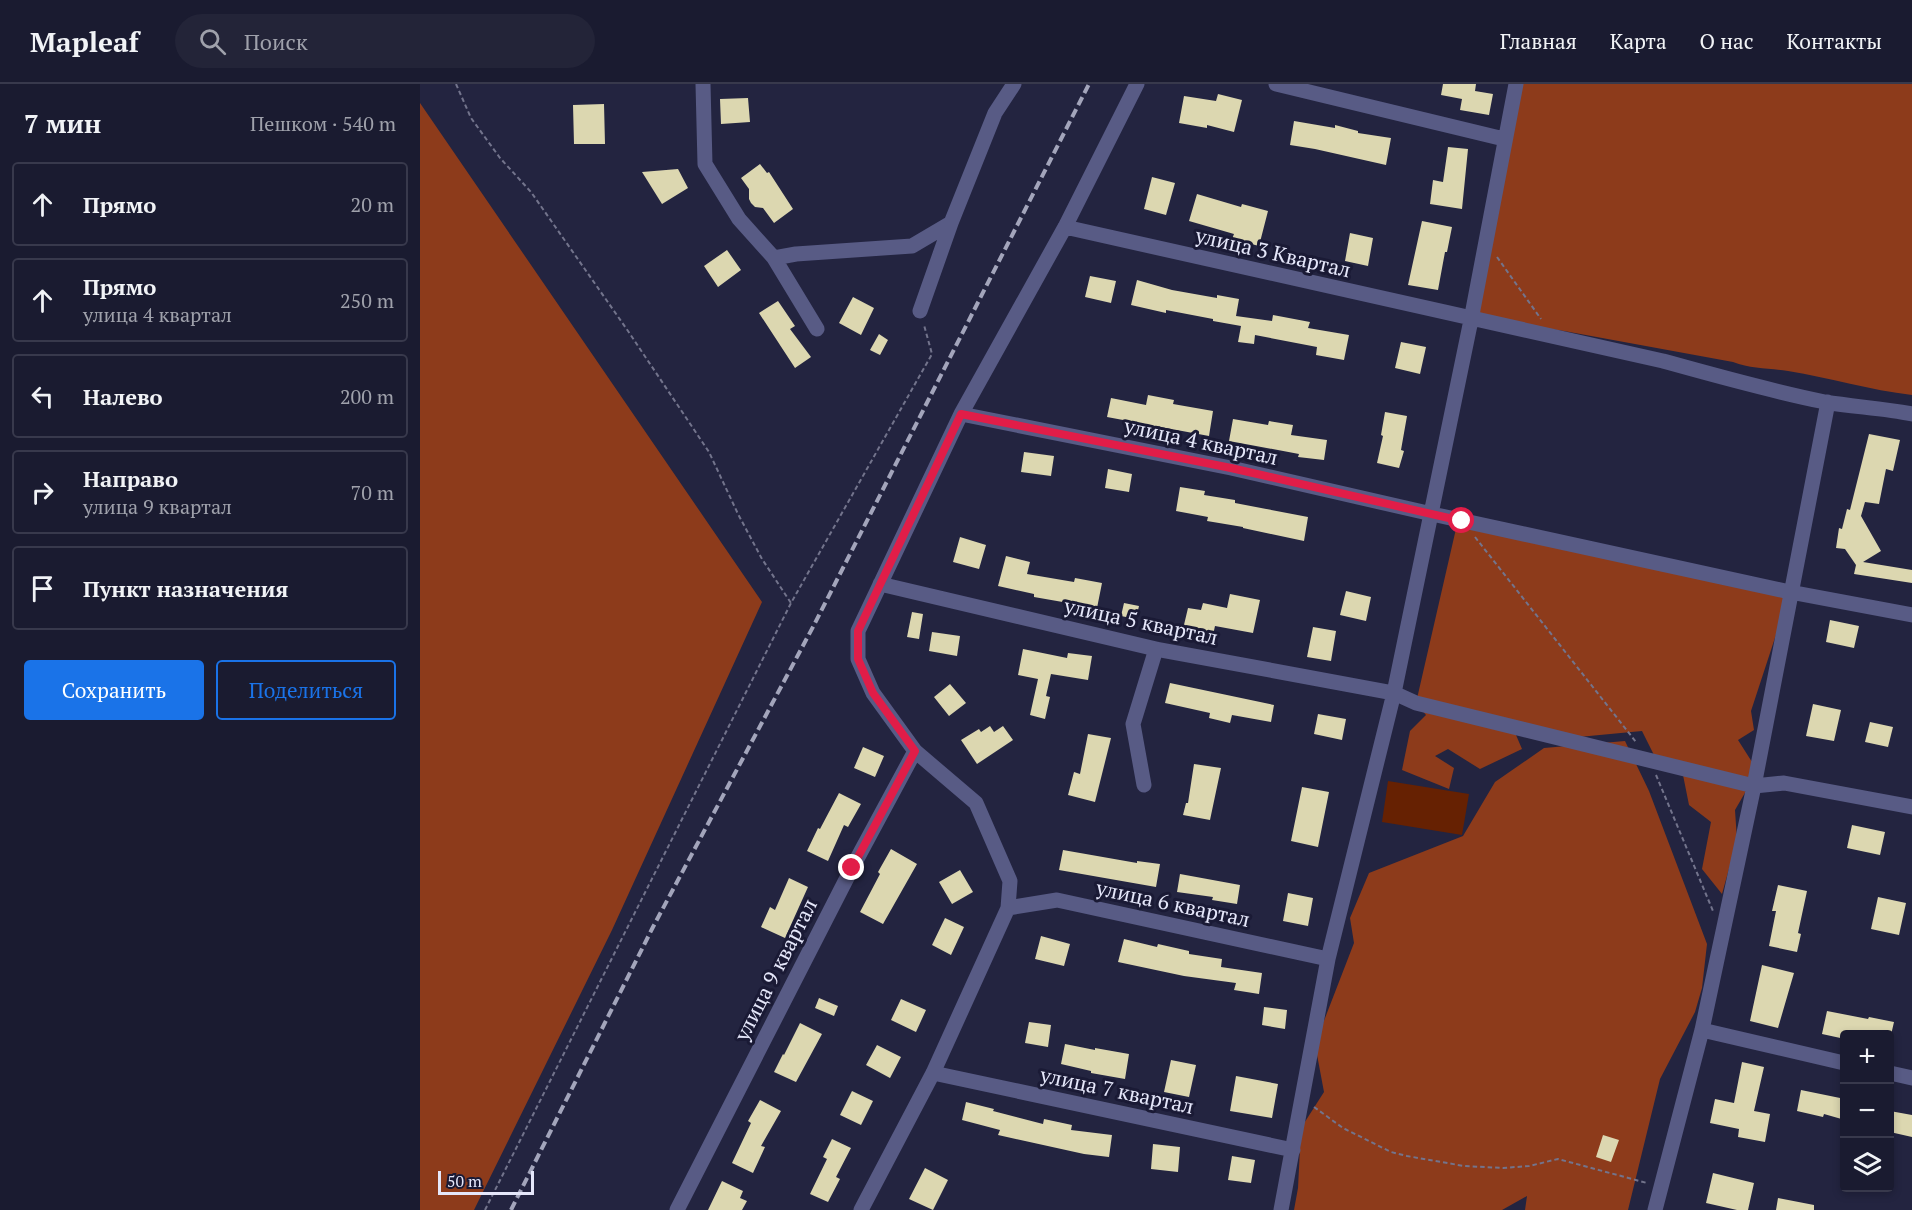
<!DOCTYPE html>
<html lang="ru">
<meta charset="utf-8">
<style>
body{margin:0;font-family:"PT Serif",serif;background:#232438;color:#f1f3f6}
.controls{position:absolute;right:18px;bottom:18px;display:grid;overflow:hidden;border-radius:6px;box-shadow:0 3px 9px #0003}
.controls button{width:54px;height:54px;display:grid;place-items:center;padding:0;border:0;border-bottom:2px solid #38394c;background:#1a1b30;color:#f1f3f6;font:30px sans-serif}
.scale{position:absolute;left:18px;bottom:15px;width:96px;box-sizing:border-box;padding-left:6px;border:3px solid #e5e7fa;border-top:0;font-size:16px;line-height:21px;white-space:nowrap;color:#e5e7fa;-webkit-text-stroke:4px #1a1a35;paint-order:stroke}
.stop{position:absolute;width:18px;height:18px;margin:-14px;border:4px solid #e11d48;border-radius:50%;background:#fff}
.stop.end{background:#e11d48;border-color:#fff;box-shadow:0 2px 6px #0008}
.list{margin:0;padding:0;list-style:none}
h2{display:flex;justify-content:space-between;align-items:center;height:78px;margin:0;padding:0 24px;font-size:26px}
h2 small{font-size:20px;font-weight:400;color:#9fa1ab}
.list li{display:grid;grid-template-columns:39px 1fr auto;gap:18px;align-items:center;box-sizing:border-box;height:84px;margin:0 12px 12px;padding:0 12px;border:2px solid #38394c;border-radius:6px}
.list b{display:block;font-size:22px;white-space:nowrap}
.list p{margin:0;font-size:20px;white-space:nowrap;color:#9fa1ab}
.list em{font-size:20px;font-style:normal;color:#9fa1ab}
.actions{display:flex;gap:12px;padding:18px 24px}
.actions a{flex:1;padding:14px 0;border:2px solid #1a73e8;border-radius:6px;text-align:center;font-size:21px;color:#1a73e8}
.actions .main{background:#1a73e8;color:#fff}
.icon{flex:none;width:33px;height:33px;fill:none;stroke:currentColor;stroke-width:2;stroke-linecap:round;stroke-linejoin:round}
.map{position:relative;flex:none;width:1492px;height:1126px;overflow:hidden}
header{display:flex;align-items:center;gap:36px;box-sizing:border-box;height:84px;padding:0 30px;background:#1a1b30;border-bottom:2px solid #38394c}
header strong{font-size:28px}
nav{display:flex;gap:33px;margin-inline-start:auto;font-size:21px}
.search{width:420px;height:54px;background:#232438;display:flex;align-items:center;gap:15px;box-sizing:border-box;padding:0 21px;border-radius:33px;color:#9fa1ab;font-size:22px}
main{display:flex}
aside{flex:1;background:#1a1b30}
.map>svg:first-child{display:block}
</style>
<header>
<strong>Mapleaf</strong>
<div class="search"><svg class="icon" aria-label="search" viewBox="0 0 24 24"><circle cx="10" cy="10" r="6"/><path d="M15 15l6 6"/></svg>Поиск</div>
<nav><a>Главная</a><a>Карта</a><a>О нас</a><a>Контакты</a></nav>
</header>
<main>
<aside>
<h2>7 мин<small>Пешком · 540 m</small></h2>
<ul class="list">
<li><svg class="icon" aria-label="ahead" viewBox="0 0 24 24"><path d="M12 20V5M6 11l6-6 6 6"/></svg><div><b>Прямо</b></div><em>20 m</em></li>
<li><svg class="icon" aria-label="ahead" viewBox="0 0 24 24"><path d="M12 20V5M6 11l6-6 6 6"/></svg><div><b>Прямо</b><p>улица 4 квартал</p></div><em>250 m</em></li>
<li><svg class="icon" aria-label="left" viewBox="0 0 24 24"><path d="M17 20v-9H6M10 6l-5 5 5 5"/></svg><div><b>Налево</b></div><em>200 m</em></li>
<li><svg class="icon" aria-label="right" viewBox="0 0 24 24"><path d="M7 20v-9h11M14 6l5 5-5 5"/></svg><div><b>Направо</b><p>улица 9 квартал</p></div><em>70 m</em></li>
<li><svg class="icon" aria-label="arrive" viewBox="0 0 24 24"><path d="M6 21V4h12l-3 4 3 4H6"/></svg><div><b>Пункт назначения</b></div></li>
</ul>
<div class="actions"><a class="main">Сохранить</a><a>Поделиться</a></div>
</aside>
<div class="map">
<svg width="1492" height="1126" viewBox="0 0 1492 1126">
<rect width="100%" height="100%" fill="#232440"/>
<!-- green -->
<path fill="#662102" d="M968,697l81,13 -7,41 -80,-13z"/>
<!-- forest -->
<path fill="#8d3b1b" d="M1090,0h402v311c-42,-5 -82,-17 -124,-24 -19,-3 -37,-2 -55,-9l-169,-31 -91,-13z
M0,19l342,499 -150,328 -138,280h-54z
M1038,436l332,72 -39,119 3,19 -16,10 14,22 -6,29 -11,19 2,30 -15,54 -20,-25 9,-47 -22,-17 -6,-30 -29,-20 -12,-24 -74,7 -52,-3 6,14 -42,20 -32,-20 -13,7 19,12 -5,21 -47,-19 8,-39 16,-16 -10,-12z
M1205,657l24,50 58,153 -5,44 -7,24 -35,67 -32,131h-103l2,-14 -25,14h-208l4,-22 3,-60 23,-36 -9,-48 39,-101 -4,-25 19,-45 94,-37 32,-54 49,-34z"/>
<!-- building -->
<path fill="#dcd7b0" d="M1023,0h33l-1,7 18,3 -4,21 -29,-5 2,-11 -21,-4z
M798,10l24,6 -8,32 -27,-7v3l-28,-5 5,-27 32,5z
M328,14l2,24 -29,2 -1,-25z
M184,20l1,40h-31l-1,-39z
M874,37l41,7v-3l23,6v2l33,5 -5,27 -71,-16 -25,-4z
M1028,63l20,2 -6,60 -32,-5 3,-24 10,2z
M340,80l7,9 2,-1 24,37 -19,14 -11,-15 -8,-1 -4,-4 -2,-4v-10l-8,-11z
M258,85l10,19 -26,16 -20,-32z
M732,93l23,6 -9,32 -22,-6z
M777,110l44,13 1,-3 26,7 -9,35 -27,-7 2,-5 -45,-13z
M1002,137l30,6 -5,25h-2l-7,38 -30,-5z
M930,149l23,5 -5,28 -23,-5z
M307,166l14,20 -23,17 -14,-21z
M670,192l26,5 -5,22 -26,-6z
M717,196l35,10 45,8v-3l22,4 -3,17 36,5 1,-6 37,7 -2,6 41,7 -5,25 -28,-5 1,-8 -62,-12 -1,9 -16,-2 3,-16 -28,-5v-2l-47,-9v3l-35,-8z
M433,213l21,11 -13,27 -22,-12z
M358,217l17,25 -5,3 21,28 -16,11 -36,-55z
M459,250l9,6 -8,15 -10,-5z
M981,258l25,5 -6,27 -25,-6z
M728,311l26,5 -1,4 40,7 -4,25 -102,-19 4,-19 35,7z
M965,328l22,4 -6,34 3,1 -5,17 -22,-5 6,-27 -2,-1z
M813,335l35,6 1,-4 24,4 -2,10 36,5 -3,20 -26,-3 1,-3 -70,-13z
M1449,350l31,6 -7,31 -7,-2 -7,35 -14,-2 -4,14 20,35 -18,11 49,8v13l-58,-9 2,-9 -11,-16 -9,-1 3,-20 3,1 5,-20 3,1z
M604,368l30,4 -3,20 -30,-4z
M688,385l24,5 -3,18 -24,-4z
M760,403l25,4 -1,4 31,5v3l73,14 -4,24 -61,-13v-1l-36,-6 1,-4 -32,-6z
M540,453l26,8 -7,24 -26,-7z
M586,472l24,6 -3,12 47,8 1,-4 27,5 -5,25 -63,-11v-3l-36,-8z
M926,507l25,6 -5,24 -26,-6z
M810,510l30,6 -7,33 -38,-7 -2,9 -30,-6 5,-21 13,2 2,-7 24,5z
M704,519l15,3 -3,13 -15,-3z
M492,528l11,2 -4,25 -12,-2z
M1410,536l29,6 -5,22 -28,-6z
M893,543l23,4 -5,30 -24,-4z
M512,548l28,4 -3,20 -28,-5z
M603,565l44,9 1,-5 24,3 -4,24 -37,-6 -5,22 4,1 -5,22 -15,-4 8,-36 -20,-4z
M750,599l104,22 -3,17 -39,-7 -2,8 -21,-5 1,-5 -45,-10z
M530,600l16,19 -17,13 -15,-19z
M1393,620l28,6 -7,31 -28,-5z
M898,630l28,5 -4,21 -28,-6z
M1450,638l23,5 -5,20 -23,-5z
M570,642l4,6 9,-6 10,14 -36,24 -16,-24 18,-11 2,3z
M668,650l23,4 -16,64 -27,-7 6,-23 6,2z
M443,663l21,9 -9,21 -21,-9z
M774,680l27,4 -11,52 -27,-5 3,-12h2z
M882,703l27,5 -11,55 -27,-6z
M419,709l22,11 -13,23 -4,-2 -16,36 -21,-10 11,-23 2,1z
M1432,741l33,7 -5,23 -33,-7z
M471,765l26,15 -34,60 -23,-12 20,-38 -2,-2z
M643,766l74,13v-2l23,3 -4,23 -97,-17z
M540,786l13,22 -21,12 -13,-22z
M760,790l60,11 -3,19 -25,-4 1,-3 -36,-5z
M369,794l19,9 -23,51 -24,-11 9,-20 5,3z
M1358,801l29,6 -9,42 3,1 -4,18 -28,-6 7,-35h-4z
M868,809l25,5 -5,28 -25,-5z
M1458,813l28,6 -7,32 -28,-6z
M525,834l19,9 -13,28 -19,-10z
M621,852l29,8 -6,22 -29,-7z
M704,855l33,8 1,-3 31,7v3l33,5 -1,8 41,6 -3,21 -25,-4 2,-7 -52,-7 -66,-14z
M1342,881l32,8 -16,55 -28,-7z
M399,914l19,8 -4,10 -19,-8z
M481,915l25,11 -10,22 -25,-12z
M844,923l23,3 -2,19 -23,-4z
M1407,927l41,8 1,-2 25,5 -3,13h-46v4l-23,-5z
M609,938l22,3 -3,22 -23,-4z
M380,939l22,11 -26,48 -22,-10 9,-18 1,1z
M645,960l30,6v-2l34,6 -4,25 -34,-6v-2l-30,-7z
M457,961l24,12 -11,21 -24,-13z
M751,976l25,5 -7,32 -25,-5z
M1322,978l22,5 -10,44 16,3 -5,28 -27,-5 1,-8 -29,-6 5,-24 19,4z
M816,992l42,8 -6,34 -42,-7z
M1381,1006l44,9v21l-21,-6 -1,3 -26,-6z
M432,1007l21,10 -12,24 -21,-10z
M340,1016l21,11 -20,35 4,1 -12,26 -21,-10 19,-40 -3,-2z
M546,1018l28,7 -1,2 50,13 1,-5 28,6 -1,5 41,5 -3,22 -25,-3 -86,-19 2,-5 -38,-10z
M1470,1027l22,4v22l-22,-5z
M1183,1051l16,5 -8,22 -15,-5z
M412,1055l19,9 -15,29 4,2 -12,23 -18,-8 17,-35 -4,-2z
M733,1060l27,3 -2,25 -27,-3z
M812,1072l23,4 -4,23 -23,-3z
M505,1084l23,12 -15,30 -24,-11z
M1293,1089l41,10 -6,27h-11l-31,-7z
M302,1097l21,10 -3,7 7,3 -5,9h-34z
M1358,1114l36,7v5h-38z"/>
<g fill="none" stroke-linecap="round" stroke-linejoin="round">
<!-- path -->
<path stroke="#73748c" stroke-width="2" stroke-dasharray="4.5 3" stroke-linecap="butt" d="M36,0l15,34 29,40 31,34 97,139 81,121 29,62 24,45 29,44
M1077,173l44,62
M1055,453l161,205
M1236,691l57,136
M894,1023l29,21 48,24 16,4 57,10 39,2 26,-2 29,-7 89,24
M65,1126l306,-607 141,-249 -8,-29"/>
<!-- minor -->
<path stroke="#585b85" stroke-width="15" d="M283,0l2,80 34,55 35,39 43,71
M856,0l228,55
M645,143l598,134c54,15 107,30 162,41 29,5 58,6 87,12
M354,174l22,-4 116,-8 39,-23
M500,227l31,-88 44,-110 19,-29
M541,330l270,54 201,46 358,78 122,23
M460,500l276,65 238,44 22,10 338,83 30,-3 128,24
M724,701l-11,-61 23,-75
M588,824l49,-8 271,59
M1282,946l142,33
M513,989l360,77
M1470,989l22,5
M257,1126l175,-342 63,-117
M441,1126l72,-137 75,-165 2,-27 -34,-78 -61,-52 -42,-58 -15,-34v-28l103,-217 104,-187 72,-143
M861,1126l47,-251 66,-266 77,-373 45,-236
M1235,1126l47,-180 52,-244 74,-384"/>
<!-- rail -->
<path stroke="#a3a5bb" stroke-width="4" stroke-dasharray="9 4.5" stroke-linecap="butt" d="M91,1126l142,-283 161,-302 275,-541"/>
</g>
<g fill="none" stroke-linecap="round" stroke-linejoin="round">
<!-- route -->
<path stroke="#e11d48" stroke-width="8" d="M432,784l63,-117 -42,-58 -15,-34v-28l103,-217 270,54 231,53"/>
</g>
<g text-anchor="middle" stroke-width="6" stroke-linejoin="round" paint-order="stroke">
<!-- street labels -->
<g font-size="21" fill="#e5e7fa" stroke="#1a1a35">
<text transform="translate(853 169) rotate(13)" y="7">улица 3 Квартал</text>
<text transform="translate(781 358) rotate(12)" y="7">улица 4 квартал</text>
<text transform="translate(721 538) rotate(12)" y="7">улица 5 квартал</text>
<text transform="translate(753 820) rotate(12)" y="7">улица 6 квартал</text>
<text transform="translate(356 886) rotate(-63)" y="7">улица 9 квартал</text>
<text transform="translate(697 1007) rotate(12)" y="7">улица 7 квартал</text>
</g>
</g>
</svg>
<div class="controls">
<button>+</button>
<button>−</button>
<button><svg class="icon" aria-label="layers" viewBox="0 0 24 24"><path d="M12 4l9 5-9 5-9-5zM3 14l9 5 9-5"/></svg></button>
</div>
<div class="scale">50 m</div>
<div class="stop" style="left:1042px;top:437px"></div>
<div class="stop end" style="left:432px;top:784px"></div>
</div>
</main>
